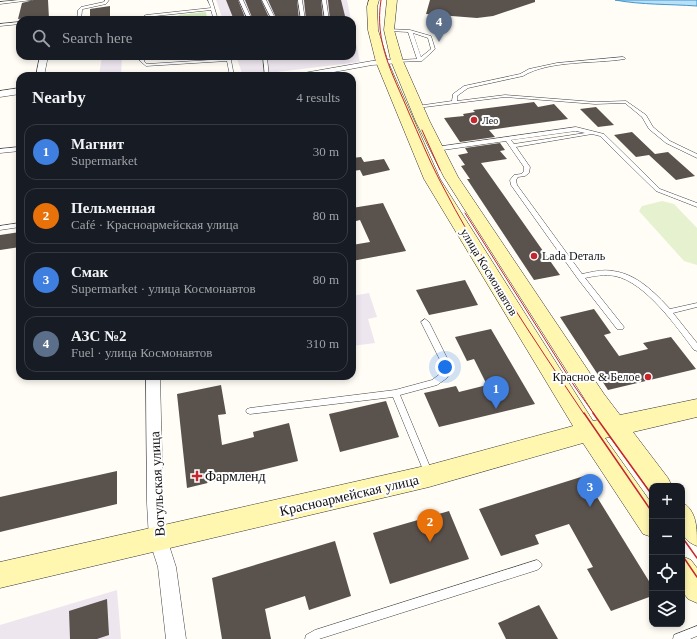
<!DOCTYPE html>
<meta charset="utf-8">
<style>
body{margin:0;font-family:"Times New Roman",serif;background:#20242c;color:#f1f3f6}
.controls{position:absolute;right:12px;bottom:12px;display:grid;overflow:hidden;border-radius:8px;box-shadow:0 2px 6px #0003}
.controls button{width:36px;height:36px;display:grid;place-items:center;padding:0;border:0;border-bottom:1px solid #363941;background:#171b24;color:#f1f3f6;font:20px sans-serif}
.you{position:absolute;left:445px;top:367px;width:14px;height:14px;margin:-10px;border:3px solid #fff;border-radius:50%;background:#1a73e8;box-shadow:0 0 0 6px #1a73e833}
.badge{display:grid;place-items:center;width:26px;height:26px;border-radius:50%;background:#8c9099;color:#fff;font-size:13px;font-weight:700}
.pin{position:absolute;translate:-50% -33px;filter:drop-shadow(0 1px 2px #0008)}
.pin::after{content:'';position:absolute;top:21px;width:14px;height:12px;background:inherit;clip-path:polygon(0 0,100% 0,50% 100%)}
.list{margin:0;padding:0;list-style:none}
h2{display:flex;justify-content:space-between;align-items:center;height:52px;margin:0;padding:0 16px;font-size:17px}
h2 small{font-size:13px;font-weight:400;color:#9ea1a6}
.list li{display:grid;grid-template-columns:26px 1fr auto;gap:12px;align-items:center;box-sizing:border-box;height:56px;margin:0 8px 8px;padding:0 8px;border:1px solid #363941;border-radius:12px}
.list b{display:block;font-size:15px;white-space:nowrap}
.list p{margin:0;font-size:13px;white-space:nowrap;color:#9ea1a6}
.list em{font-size:13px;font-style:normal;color:#9ea1a6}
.icon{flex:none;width:22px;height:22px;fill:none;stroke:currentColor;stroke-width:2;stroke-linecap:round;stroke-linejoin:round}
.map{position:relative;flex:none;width:697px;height:639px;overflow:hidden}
.search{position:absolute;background:#171b24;box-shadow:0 2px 6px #0003;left:16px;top:16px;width:340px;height:44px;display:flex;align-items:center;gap:10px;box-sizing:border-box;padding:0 14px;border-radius:12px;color:#9ea1a6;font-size:15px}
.panel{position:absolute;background:#171b24;box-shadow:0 2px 6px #0003;left:16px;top:72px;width:340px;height:308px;border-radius:12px}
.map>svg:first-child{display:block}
</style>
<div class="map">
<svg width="697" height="639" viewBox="0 0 697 639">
<rect width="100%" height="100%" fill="#fffdf5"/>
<!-- industrial -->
<path fill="#eee6ef" d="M216,0h131l4,20h-128z
M352,25l8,37 -117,14 -7,-20h116z
M102,56h20l-1,20h-22z
M369,293l8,24 -9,2 7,24 -23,3v-50z
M117,590l4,49h-121v-14z"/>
<!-- green -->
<path fill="#d5ebbd" d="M206,12l1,7 -28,1 -1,-5z"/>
<!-- pitch -->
<path fill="#e6f2cf" d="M662,201l12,3 23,24v37l-13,-4 -45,-50 3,-5z"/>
<!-- water -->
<path fill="#b9e0f7" stroke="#3f96cf" d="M615,0h82v6c-28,-2 -55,-1 -82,-6z"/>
<!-- building -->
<path fill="#5a524d" d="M33,0h15l1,19 -13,1v-3l-18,2 4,-16z
M226,0h12l8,20h-12z
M245,0h16l9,20h-17z
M268,0h29l2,20h-22z
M304,0h17l2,20h-17z
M328,0h13l5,20h-16z
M430,0h105v2l-42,14 -16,2 -51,-4z
M110,6v14h-20v-11z
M534,102l4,5 16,-3 14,15 -79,11 6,7 -35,5 -16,-24 20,-2 -1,-2 12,-2 -2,-2z
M596,107l18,18 -16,2 -18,-18z
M632,132l23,22 13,-2 27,24 -19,4 -27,-25 -13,2 -22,-22z
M500,143l5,7 -5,1 7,8 -26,4 79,112 -26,5 -67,-101h3l-9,-13 4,-1 -7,-10 10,-2 -3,-5z
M361,157l3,5 20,-3 6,11 -27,6 -3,-6 -8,1v-13z
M383,203l23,48 -54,10v-16l18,-3 -10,-22 -8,2v-14z
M20,232v15l-20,3v-15z
M465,280l13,25 -49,10 -13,-25z
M594,309l17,24 -7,2 15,21 29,-7 -5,-6 28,-6 25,32 -88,21 -48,-73z
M491,329l44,75 -96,23 -15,-34 32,-7 3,6 28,-7 -13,-26 -7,2 -12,-24z
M221,385l5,29 -8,1 4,30 32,-8 -1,-5 36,-9 9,38 -111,27 -10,-94z
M386,401l13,36 -59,15 -11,-38z
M117,471v33l-117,28v-35z
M584,476l68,110v10l-41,15 -24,-42 6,-2 -24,-43 -34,11 4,9 -38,12 -22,-47z
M449,511l20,48 -79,25 -17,-51z
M335,541l16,55 -42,14 -4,-14 -40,13 6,30h-49l-10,-61z
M107,599l2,36 -12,4h-27l-1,-28z
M539,605l19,34h-52l-8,-16z"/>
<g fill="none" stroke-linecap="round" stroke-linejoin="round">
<defs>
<path id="lane" d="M19,0h13l-32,4v-2z
M105,0h4l-3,4 -23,5 -1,1 -1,10h-4l1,-10 3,-3 23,-5z
M208,0h4l6,20h-4l-3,-10 -65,7 -2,-1 2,-1 65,-7z
M239,0h4l9,20h-4z
M262,0h4l10,20h-4z
M298,0h4l3,20h-4z
M322,0h4l3,20h-4z
M20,22v2l-20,2v-2z
M388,29l22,1 21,6 4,13 -13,12 -27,1v-1l2,-1 20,-1 -9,-27 -19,-1h-1zM413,33l15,5 3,11 -10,8z
M141,56h4l-1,5 3,3 79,-5v-3h3l2,4 3,16h-4l-3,-15 -81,5 -6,-5z
M263,56h25l-2,1 -19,1 2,18h-4z
M623,57l2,1v1c-31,5 -76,1 -102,17l-55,12 -11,8v5l48,-6 90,7 31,-1 20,14 7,12 17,14 27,13v4l-31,-15 -17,-14 -7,-12 -17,-14 -30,1 -90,-7 -88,11 -2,-1 2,-1 35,-5 1,-7 11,-8 56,-12 9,-5 28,-6z
M576,127l28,7 56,55 37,14v4l-41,-16 -56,-55 -8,-2 -76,13 14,20 -1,6 -4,3 -7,1 -2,3 1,5 65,89c10,-2 21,-5 31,-3 24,3 42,22 57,38l27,-6v4l-24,6 24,30v8l-3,-1c-18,-24 -49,-68 -79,-74 -10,-2 -21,0 -30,2l39,49 -1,2h-6l-39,-50 -67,-94 -1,-5 4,-5 7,-1 3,-3v-4l-18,-26 -70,10 -3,-2 3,-2zM576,131l9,2 -71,11 -3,-4z
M20,147v4l-20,2v-4z
M20,223v4l-20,3v-4z
M425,319l4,3 21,42 -2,12 -1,2 -10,7 -37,10 33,79 -1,3 -3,1 -3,-1 -33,-80 -143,17 -3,-1 -1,-2 1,-2 3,-1 145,-18 37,-10 8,-6 2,-10 -21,-42z
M537,560l3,2 2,3 -2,3 -3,2 -218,69h-14l1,-4 9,-5z
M697,626v10l-7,3h-17l1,-4z"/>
<path id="street" d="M40,56h8l-4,20h-8z
M397,59h3v4l-28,2 -60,11h-18l4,-2 74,-13z
M20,88v6l-20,3v-6z
M146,376h14l3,127 4,36 9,28 10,72h-20l-8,-72 -9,-28 -2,-36z"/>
<path id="secondary" d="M369,0h10l-2,7 1,23 10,32 52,117 153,242 5,-1 -154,-243 -28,-55 -25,-61 -7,-31 3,-30h10l-3,30 9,31 27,61 28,55 146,217 16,21 77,-16v18l-64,15 35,46 4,8h-20v8l-42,-57 -5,1 47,66v33l-9,-3 -60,-91 -154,44 -429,101v-26l429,-97 144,-39 -149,-247 -48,-117 -8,-32 -1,-23z
M682,502c15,9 15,25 15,44 -21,-8 -15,-24 -15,-44z
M682,556l9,4 6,8v35l-9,-4 -6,-8z"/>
</defs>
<!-- lane casing -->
<use href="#lane" stroke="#444" stroke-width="1"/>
<!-- street casing -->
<use href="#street" stroke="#444" stroke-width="1"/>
<!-- secondary casing -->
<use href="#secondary" stroke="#333" stroke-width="1"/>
<!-- lane -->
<use href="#lane" fill="#fff" fill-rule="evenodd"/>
<!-- street -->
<use href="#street" fill="#fff" fill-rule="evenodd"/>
<!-- secondary -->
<use href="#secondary" fill="#fff6b0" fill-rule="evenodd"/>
<!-- tram-far1 -->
<path stroke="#c4262e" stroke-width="1" d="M381,0c-7,43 12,74 28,113 10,22 19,45 30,66 42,82 94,159 145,235
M422,130l18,40
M465,213l110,174 19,27"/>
<!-- tram -->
<path stroke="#c4262e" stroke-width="1.5" d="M584,413l68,99
M593,413l59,82
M682,537l15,21
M682,555l15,22"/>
</g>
<!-- markers -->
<g fill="#c4262e" stroke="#fff" stroke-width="1.5">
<circle cx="474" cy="120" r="4"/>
<circle cx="534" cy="256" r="4"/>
<circle cx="648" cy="377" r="4"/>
<path d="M195 470h4v4h4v4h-4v4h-4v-4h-4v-4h4z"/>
</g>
<g text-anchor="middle" stroke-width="4" stroke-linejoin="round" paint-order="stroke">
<!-- far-poi labels -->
<g font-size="10" fill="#111" stroke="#fff" text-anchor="start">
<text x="482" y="124">Лео</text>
</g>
<!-- poi labels -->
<g font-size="12" fill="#111" stroke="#fff" text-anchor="start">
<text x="542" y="260">Lada Dеталь</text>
<text x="640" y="381" text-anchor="end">Красное &amp; Белое</text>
</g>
<!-- street labels -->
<g font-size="12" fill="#111" stroke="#fff">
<text transform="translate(489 272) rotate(59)" y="4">улица Космонавтов</text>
</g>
<!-- near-poi labels -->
<g font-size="14" fill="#111" stroke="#fff" text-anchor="start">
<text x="205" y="481">Фармленд</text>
</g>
<!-- near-street labels -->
<g font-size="14" fill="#111" stroke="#fff">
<text transform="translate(157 484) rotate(-93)" y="5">Вогульская улица</text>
<text transform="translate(349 495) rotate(-13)" y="5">Красноармейская улица</text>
</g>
</g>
</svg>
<div class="controls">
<button>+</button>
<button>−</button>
<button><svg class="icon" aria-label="locate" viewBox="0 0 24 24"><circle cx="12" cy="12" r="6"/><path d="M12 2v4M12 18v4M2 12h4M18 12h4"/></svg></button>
<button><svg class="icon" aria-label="layers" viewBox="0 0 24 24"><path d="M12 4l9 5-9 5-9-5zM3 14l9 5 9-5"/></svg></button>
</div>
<div class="you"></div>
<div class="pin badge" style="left:496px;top:409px;background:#3f7fe0">1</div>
<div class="pin badge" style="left:430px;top:542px;background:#e8710a">2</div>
<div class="pin badge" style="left:590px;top:507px;background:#3f7fe0">3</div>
<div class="pin badge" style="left:439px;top:42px;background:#5c6f8a">4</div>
<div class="search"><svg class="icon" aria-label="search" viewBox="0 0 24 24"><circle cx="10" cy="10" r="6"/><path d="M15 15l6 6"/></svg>Search here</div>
<section class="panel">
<h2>Nearby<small>4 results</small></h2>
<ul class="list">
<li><span class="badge" style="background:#3f7fe0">1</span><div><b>Магнит</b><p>Supermarket</p></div><em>30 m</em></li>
<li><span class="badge" style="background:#e8710a">2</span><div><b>Пельменная</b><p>Café · Красноармейская улица</p></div><em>80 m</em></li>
<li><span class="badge" style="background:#3f7fe0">3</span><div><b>Смак</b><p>Supermarket · улица Космонавтов</p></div><em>80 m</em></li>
<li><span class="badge" style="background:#5c6f8a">4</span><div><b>АЗС №2</b><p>Fuel · улица Космонавтов</p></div><em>310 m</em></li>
</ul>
</section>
</div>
